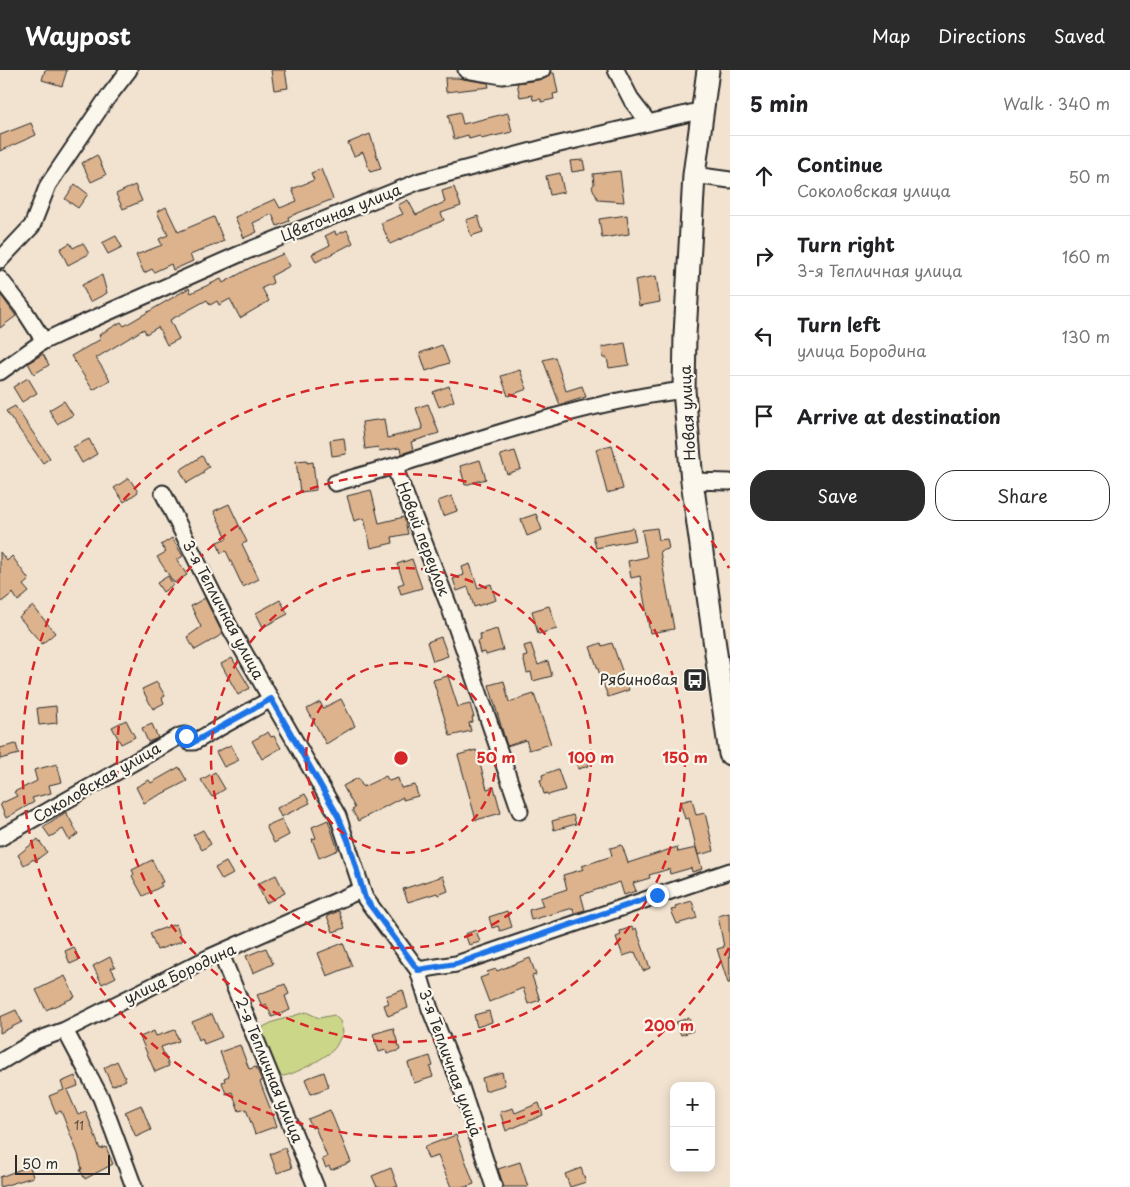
<!DOCTYPE html>
<meta charset="utf-8">
<style>
body{margin:0;font-family:"Playpen Sans",sans-serif;background:#f2f2f2;color:#202124}
.controls{position:absolute;right:15px;bottom:15px;display:grid;overflow:hidden;border-radius:10px;box-shadow:0 2px 12px #0003}
.controls button{width:45px;height:45px;display:grid;place-items:center;padding:0;border:0;border-bottom:1px solid #e0e0e0;background:#fff;color:#202124;font:25px sans-serif}
.scale{position:absolute;left:15px;bottom:12px;width:95px;box-sizing:border-box;padding-left:5px;border:2px solid #2b2b2b;border-top:0;font-size:14px;line-height:18px;white-space:nowrap;color:#2b2b2b;-webkit-text-stroke:4px #fbf7ec;paint-order:stroke}
.stop{position:absolute;width:15px;height:15px;margin:-11px;border:4px solid #1a73e8;border-radius:50%;background:#fff}
.stop.end{background:#1a73e8;border-color:#fff;box-shadow:0 1px 5px #0008}
.list{margin:0;padding:0;list-style:none}
h2{display:flex;justify-content:space-between;align-items:center;height:65px;margin:0;padding:0 20px;font-size:21px}
h2 small{font-size:16px;font-weight:400;color:#757577}
.list li{display:grid;grid-template-columns:32px 1fr auto;gap:15px;align-items:center;box-sizing:border-box;height:80px;padding:0 20px;border-top:1px solid #e0e0e0}
.list b{display:block;font-size:19px;white-space:nowrap}
.list p{margin:0;font-size:16px;white-space:nowrap;color:#757577}
.list em{font-size:16px;font-style:normal;color:#757577}
.actions{display:flex;gap:10px;padding:15px 20px}
.actions a{flex:1;padding:11px 0;border:1px solid #2b2b2b;border-radius:20px;text-align:center;font-size:18px;color:#2b2b2b}
.actions .main{background:#2b2b2b;color:#fff}
.icon{flex:none;width:28px;height:28px;fill:none;stroke:currentColor;stroke-width:2;stroke-linecap:round;stroke-linejoin:round}
.map{position:relative;flex:none;width:730px;height:1117px;overflow:hidden}
header{display:flex;align-items:center;gap:30px;box-sizing:border-box;height:70px;padding:0 25px;background:#2b2b2b;color:#fff}
header strong{font-size:24px}
nav{display:flex;gap:28px;margin-inline-start:auto;font-size:18px}
main{display:flex}
aside{flex:1;background:#fff}
.map>svg:first-child{display:block}
</style>
<header>
<strong>Waypost</strong>
<nav><a>Map</a><a>Directions</a><a>Saved</a></nav>
</header>
<main>
<div class="map">
<svg width="730" height="1117" viewBox="0 0 730 1117">
<rect width="100%" height="100%" fill="#f2e3d0"/>
<filter id="ink" filterUnits="userSpaceOnUse"><feTurbulence type="fractalNoise" baseFrequency=".02" numOctaves="2"/><feDisplacementMap in="SourceGraphic" scale="10" xChannelSelector="R" yChannelSelector="G"/><feConvolveMatrix kernelMatrix="1 2 1 2 8 2 1 2 1" color-interpolation-filters="sRGB"/></filter>
<g filter="url(#ink)">
<!-- green -->
<path fill="#cbd689" stroke="#7b805a" d="M306,942l13,6 15,-3 6,6 3,11c-3,6 -6,14 -10,18 -8,8 -41,26 -51,26 -11,-11 -21,-34 -19,-49l10,-5z"/>
<!-- building -->
<path fill="#dcb38d" stroke="#2b2b2b" d="M45,0h22l-5,16 -20,-6z
M271,0h14l3,18 -14,2z
M551,3h3l4,20 -5,1 1,5 -13,3v-3l-8,1 -1,-5 -12,2 -3,-14 27,-4z
M445,8h12l31,5 1,4 -43,5z
M460,42l3,12 45,-11 4,19 -31,7 -1,-3 -11,3 -1,-4 -14,4 -6,-24z
M31,53l5,12 -36,16v-16z
M370,64l11,35 -11,3 -7,-20 -9,4 -6,-13z
M97,85l9,20 -15,7 -9,-19z
M583,90l2,10 -13,2 -2,-11z
M321,99l12,30 -45,18 1,4 -12,5 -5,-12 -19,9 4,9 -13,6 -9,-21 40,-18 5,9 17,-7 -5,-12 22,-9 -3,-7z
M620,101l4,31 -26,-2 -6,-13 2,-3 -1,-10z
M560,103l4,19 -14,3 -4,-19z
M75,114l13,10 -10,14 -13,-9z
M135,115l7,16 -19,8 -7,-15z
M454,117l7,19 -20,7 3,7 -54,24 -9,-21 22,-9 -5,-9 10,-5 8,15 29,-13 -3,-11z
M166,137l12,25 36,-15 10,24 -34,14 3,6 -20,9 -2,-6 -17,8 -2,-3 -8,4 -8,-18 26,-10 -3,-6 9,-4 -11,-23z
M627,145l2,19 -27,4 -3,-19z
M478,146l5,16 -12,4 -5,-16z
M347,160l6,13 -37,19 -4,-8 18,-9 -5,-9 10,-5 1,4z
M116,166l6,11 -14,7 -6,-11z
M70,173l3,5 10,-5 6,11 -21,11 -8,-16z
M283,184l7,12 -19,10 2,7 -11,5 7,13 -29,17 -10,-19 -11,6 -2,-4 -7,4 -3,-5 -37,20 9,19 -12,6 -9,-18 -12,7 -2,-5 -48,29 14,22 -17,10 -22,-34 30,-17 -2,-4 22,-13 3,4 65,-38 2,5 30,-14 2,4 27,-15z
M102,205l5,18 -17,9 -8,-17z
M656,206l4,26 -21,4 -4,-26z
M0,224l16,22 -16,12z
M625,273l4,22 -20,3 -2,-10h-4l-1,-11z
M442,275l7,18 -23,8 -6,-18z
M43,284l6,11 -15,9 -6,-11z
M555,287l11,34 16,-5 4,11 -26,8 -17,-45z
M520,300l7,19 -19,7 -7,-20z
M28,308l9,15 -15,9 -9,-15z
M449,316l5,15 -15,6 -6,-15z
M64,331l9,14 -16,9 -8,-14z
M428,334l11,29 -28,9 2,8 -12,4 -1,-6 -21,3 -1,-4 -13,2 -3,-27 22,-3 3,19 36,-9 -7,-21z
M15,336l35,52 -7,5 -37,-52z
M344,368l2,16 -14,2 -2,-16z
M89,369l8,15 -15,9 -9,-16z
M612,375l11,44 -16,4 -11,-44z
M515,381l6,18 -14,5 -7,-19z
M202,386l7,11 -6,4 1,2 -17,10 -7,-13z
M307,390v3l6,-1 3,28 -16,2 -4,-31z
M480,390l6,19 -21,6 -5,-19z
M129,408l9,14 -14,10 -10,-14z
M371,420l8,33 25,-6 4,17 -16,3 1,6 -22,5 -7,-30 -10,3 -7,-25z
M452,426l5,15 -14,5 -5,-15z
M229,434l18,38 -5,2 17,35 -16,8 -17,-36 -5,2 -4,-11 10,-4 -13,-27z
M536,444l6,16 -15,6 -6,-17z
M633,458l3,12 -40,8 -3,-12z
M657,458l2,12 8,-1 2,10 -9,2 14,78 -24,4 -10,-57 -9,2 -3,-17 19,-4 -5,-27z
M172,468l11,18 -6,4 10,15 -13,8 -17,-26 9,-5 -5,-7z
M0,482l7,9 5,-5 17,24 -6,5 6,7 -11,9 -5,-8 -13,10z
M412,489l10,29 -21,6 -3,-9 6,-2 -7,-19z
M470,494l8,24 13,-4 5,16 -22,7 -6,-20 -11,4 -4,-12 11,-4 -2,-8z
M168,506l5,9 -10,7 -6,-9z
M205,528l18,36 -28,16 -8,-13 14,-10 -10,-21z
M280,530l8,14 -25,13 -7,-14z
M33,536l22,27 -13,11 -23,-27z
M549,536l8,23 -19,5 -6,-23z
M497,559l6,21 -17,5 -1,-3 -5,1 -3,-12 4,-1 -1,-6z
M441,567l7,19 -15,5 -6,-19z
M601,573l1,3 10,-3 17,47 -21,7 -18,-50z
M531,574l7,21 10,-4 4,15 -19,5 -2,-9 -4,1 -4,-16 4,-1 -3,-10z
M232,588l18,30 -12,7 -17,-31z
M448,606l10,31 12,-3 4,13h-2l1,5 -4,1 2,8 -21,5 -17,-56z
M504,611l5,21 25,-8 17,50 -22,6 -3,-10 -19,6 -18,-61z
M157,612l8,14 -3,2 2,5 -11,6 -11,-20z
M341,629l14,27 -29,18 -19,-35 13,-7 3,6z
M56,636l1,17 -18,2 -2,-17z
M126,650l9,17 -14,7 -9,-17z
M152,654l6,14 -10,4 -6,-14z
M268,662l3,5 3,-1 7,12 -19,11 -10,-18z
M16,674l3,10 -19,5v-11z
M231,675l8,15 -15,7 -8,-15z
M476,680l11,39 7,-2 7,26 -25,7 -18,-65z
M586,684l3,12 -11,3 -3,-13z
M57,694l5,18 -13,3 2,8 -19,5 2,4 -28,16 -6,-14 17,-8 -3,-4 23,-11 -3,-11z
M179,697l8,14 -43,22 -8,-16 13,-7 2,3z
M558,699l7,21 -17,5 -1,-2 -3,1 -4,-14 3,-1 -1,-4z
M215,702l10,17 -13,8 -11,-17z
M386,706l3,5 9,-3 3,10 14,-3 3,11 -15,4v-3l-45,24 -6,-11 3,-2 -12,-22 15,-8 5,9z
M305,724l5,9 -29,14 -4,-9z
M692,729l4,16 9,-2 9,38 -16,4 -9,-37 -4,1 -5,-17z
M66,742l12,22 -9,6 -6,-11 -13,8 -7,-10z
M573,745l3,9 -22,6 -2,-9z
M282,749l7,16 -15,8 -8,-17z
M328,750l10,30 -19,8 -7,-19 4,-1 -4,-11z
M203,760l8,14 -9,6 -9,-15z
M38,769l9,13 -12,9 -1,-2 -10,6 -6,-10z
M622,775l6,18 49,-16 1,5 18,-4 6,21 -10,3 -1,-4 -21,6 -1,-5 -20,6 1,3 -17,5 3,8 -12,4 -4,-13 -39,13 4,15 -11,3 -1,-5 -42,12 -2,-10 14,-4 -3,-8 27,-9 -4,-14 21,-6 -2,-3 30,-10 -2,-8z
M152,790l11,22 -3,1 2,3 -19,10 -11,-20 2,-2 -2,-4z
M226,792l7,12 -11,6 -7,-12z
M276,805l9,18 -19,10 -9,-19z
M443,806l5,15 -10,4 -1,-2 -29,9 -5,-13z
M692,831l5,17 -20,6 -6,-14 5,-1 -1,-3z
M339,841l6,17 -12,4 -6,-16z
M507,841l5,16 -12,4 -2,-5 -6,2 -3,-11z
M729,843l1,70h-2l-11,-34 7,-2 -6,-31z
M176,854l6,17 -25,9 -7,-17z
M632,857l1,3 3,-2 14,40 -7,3 -8,-19 -12,4 -7,-19 5,-2 -1,-4z
M476,860l4,12 -11,3 -4,-11z
M343,873l9,23 -25,10 -9,-23z
M74,877l5,13 -9,4 -5,-13z
M266,878l7,16 -20,9 -7,-17z
M110,887l5,10 -4,1 5,9 -14,7 -9,-18z
M530,888l6,17 -4,1 8,24 -12,4 -5,-16 -34,14 -9,-24 8,-3 -1,-3 9,-3 1,2z
M65,906l10,21 -29,13 -10,-20z
M285,914l4,10 -4,2 5,14 -18,7 -6,-13 -4,2 -5,-11z
M403,920l5,18 -20,8 -4,-11 5,-2 -3,-7z
M16,940l6,12 -22,11v-16z
M489,941l3,11 -15,5 -3,-12z
M212,944l10,23 -18,7 -2,-6 -3,2 -7,-18z
M689,948l4,13 -12,4 -5,-13z
M393,958l7,22 -13,4 -1,-4 -7,2 -6,-18z
M175,960l4,11 -18,6 8,19 -14,6 -15,-35 14,-6 2,5z
M240,975l9,24 7,-2 6,14 -2,1 17,44 -22,8 -9,-25 -7,2 -7,-19 -6,2 -4,-12 3,-1 -1,-3 5,-2 -9,-24z
M430,986l3,10 -3,1 3,10 -19,6 -6,-20z
M117,991l9,19 -14,6 -8,-18z
M324,1002l5,15 -18,7 -6,-15z
M502,1002l3,13 -20,6 -3,-13z
M75,1006l3,10 -11,4 11,25 8,-3 14,37 6,-2 7,17 -28,15 -5,-9 2,-1 -4,-15 -17,-43 -5,2 -7,-17 15,-6 -3,-8z
M539,1033l4,12 -37,16 -6,-19 13,-4 2,5z
M141,1035l10,25 -15,7 -11,-25z
M330,1040l21,52 -20,8 -2,-4 -3,2 -4,-9 5,-2 -12,-30 -3,1 -4,-9z
M456,1065l18,49 -8,3h-15l-13,-31 -10,3 -4,-12z
M285,1078l7,20 -15,5 -7,-19z
M520,1092l8,25h-24l-6,-18z
M30,1096l3,11 -33,10v-10z
M391,1098l7,19h-21l-5,-11z
M581,1098l5,14 -16,5 -5,-13z"/>
<g fill="none" stroke-linecap="round" stroke-linejoin="round">
<defs>
<path id="street" d="M466,0l36,6 40,-6
M616,0l16,31 17,22
M694,105l36,5
M0,190l32,-34 16,-41 57,-84 24,-31
M0,209l22,28 22,34
M0,302l42,-30 19,-9 181,-80 178,-72 131,-35 152,-36
M692,411l38,1
M335,413l59,-17
M163,423l66,133 109,190 27,82 53,72 12,39 29,72 35,106
M520,741l-71,-205 -55,-140c95,-30 192,-64 290,-76
M0,768l180,-102 4,-1 5,7h5l77,-43
M221,884l95,233
M418,900l38,-6 274,-93
M65,960l36,68 33,89
M0,992l35,-21 30,-11 145,-73 151,-67"/>
<path id="secondary" d="M708,0l-14,105 -9,160 -1,55 8,91 38,273"/>
</defs>
<!-- street casing -->
<use href="#street" stroke="#2b2b2b" stroke-width="19"/>
<!-- secondary casing -->
<use href="#secondary" stroke="#2b2b2b" stroke-width="25"/>
<!-- street -->
<use href="#street" stroke="#fbf7ec" stroke-width="15"/>
<!-- secondary -->
<use href="#secondary" stroke="#fbf7ec" stroke-width="21"/>
</g>
</g>
<g fill="none" stroke-linecap="round" stroke-linejoin="round" filter="url(#ink)">
<!-- route -->
<path stroke="#1a73e8" stroke-width="6" d="M186,666l3,6h5l77,-43 67,117 10,24 17,58 53,72 38,-6 201,-69"/>
</g>
<!-- distance rings -->
<g fill="none" stroke="#d62828" stroke-width="2.5" stroke-dasharray="9 6">
<circle cx="401" cy="688" r="95"/>
<circle cx="401" cy="688" r="190"/>
<circle cx="401" cy="688" r="284"/>
<path d="M729 878A379 379 0 1 1 729 498"/>
</g>
<!-- icons -->
<defs>
<symbol id="bus-square" viewBox="-11 -11 22 22"><rect x="-9" y="-9" width="18" height="18" rx="4" fill="#2b2b2b" stroke="#fbf7ec"/><path d="M-5-6H5V4H4V6H2V4H-2V6H-4V4H-5ZM-3.5-4V0h7V-4ZM-3.5 1.2v1.5H-2V1.2ZM2 1.2v1.5H3.5V1.2Z" fill="#fff"/></symbol>
</defs>
<g fill-rule="evenodd">
<use href="#bus-square" x="681" y="596" width="28" height="28"/>
</g>
<g text-anchor="middle" stroke-width="4.5" stroke-linejoin="round" paint-order="stroke">
<!-- number labels -->
<g font-size="12" fill="#574d44">
<text x="79" y="1060">11</text>
</g>
<!-- street labels -->
<g font-size="15" fill="#2b2b2b" stroke="#fbf7ec">
<text transform="translate(341 143) rotate(-22)" y="5">Цветочная улица</text>
<text transform="translate(688 343) rotate(-93)" y="5">Новая улица</text>
<text transform="translate(423 469) rotate(69)" y="5">Новый переулок</text>
<text transform="translate(223 540) rotate(62)" y="5">3-я Тепличная улица</text>
<text transform="translate(97 713) rotate(-30)" y="5">Соколовская улица</text>
<text transform="translate(180 904) rotate(-25)" y="5">улица Бородина</text>
<text transform="translate(450 993) rotate(70)" y="5">3-я Тепличная улица</text>
<text transform="translate(269 1000) rotate(68)" y="5">2-я Тепличная улица</text>
</g>
<!-- poi labels -->
<g font-size="15" fill="#2b2b2b" stroke="#fbf7ec" text-anchor="end">
<text x="678" y="615">Рябиновая</text>
</g>
</g>
<circle cx="401" cy="688" r="8" fill="#d62828" stroke="#fbf7ec" stroke-width="2.5"/>
<g font-size="15" text-anchor="middle" font-weight="bold" fill="#d62828" stroke="#fbf7ec" stroke-width="4.5" stroke-linejoin="round" paint-order="stroke">
<text x="496" y="693">50 m</text>
<text x="591" y="693">100 m</text>
<text x="685" y="693">150 m</text>
<text x="669" y="961">200 m</text>
</g>
</svg>
<div class="controls">
<button>+</button>
<button>−</button>
</div>
<div class="scale">50 m</div>
<div class="stop" style="left:186px;top:666px"></div>
<div class="stop end" style="left:657px;top:825px"></div>
</div>
<aside>
<h2>5 min<small>Walk · 340 m</small></h2>
<ul class="list">
<li><svg class="icon" aria-label="ahead" viewBox="0 0 24 24"><path d="M12 20V5M6 11l6-6 6 6"/></svg><div><b>Continue</b><p>Соколовская улица</p></div><em>50 m</em></li>
<li><svg class="icon" aria-label="right" viewBox="0 0 24 24"><path d="M7 20v-9h11M14 6l5 5-5 5"/></svg><div><b>Turn right</b><p>3-я Тепличная улица</p></div><em>160 m</em></li>
<li><svg class="icon" aria-label="left" viewBox="0 0 24 24"><path d="M17 20v-9H6M10 6l-5 5 5 5"/></svg><div><b>Turn left</b><p>улица Бородина</p></div><em>130 m</em></li>
<li><svg class="icon" aria-label="arrive" viewBox="0 0 24 24"><path d="M6 21V4h12l-3 4 3 4H6"/></svg><div><b>Arrive at destination</b></div></li>
</ul>
<div class="actions"><a class="main">Save</a><a>Share</a></div>
</aside>
</main>
